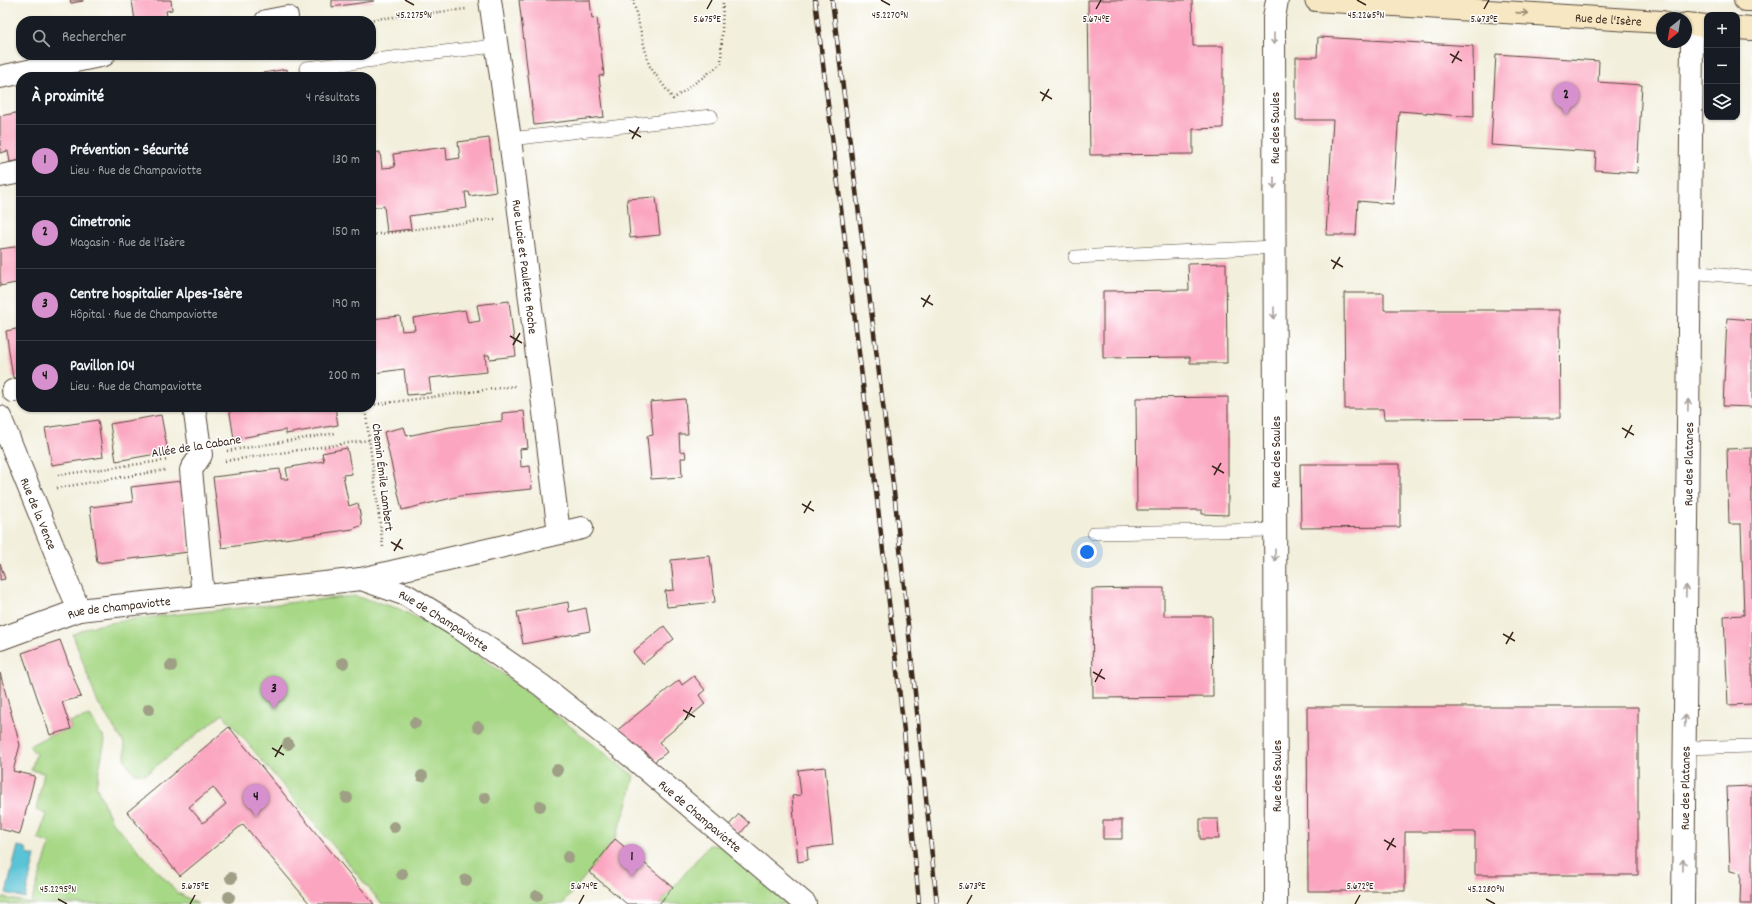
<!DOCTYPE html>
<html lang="fr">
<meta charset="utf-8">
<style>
body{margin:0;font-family:Dekko,sans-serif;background:#20242c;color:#f1f3f6}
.controls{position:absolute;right:12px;top:12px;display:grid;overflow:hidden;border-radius:8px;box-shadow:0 1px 3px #0004}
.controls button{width:36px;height:36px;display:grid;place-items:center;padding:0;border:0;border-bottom:1px solid #363941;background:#171b24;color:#f1f3f6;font:20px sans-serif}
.compass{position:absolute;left:1656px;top:12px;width:36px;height:36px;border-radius:50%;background:#171b24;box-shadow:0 1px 3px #0004;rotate:210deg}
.you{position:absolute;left:1087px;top:552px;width:14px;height:14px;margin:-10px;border:3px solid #fff;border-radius:50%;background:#1a73e8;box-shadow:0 0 0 6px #1a73e833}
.badge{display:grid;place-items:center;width:26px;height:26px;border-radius:50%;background:#d690ce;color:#111;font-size:13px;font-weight:700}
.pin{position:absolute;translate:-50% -33px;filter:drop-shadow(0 1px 2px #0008)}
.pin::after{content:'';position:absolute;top:21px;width:14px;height:12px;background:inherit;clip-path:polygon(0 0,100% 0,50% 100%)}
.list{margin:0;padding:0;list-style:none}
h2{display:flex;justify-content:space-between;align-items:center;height:52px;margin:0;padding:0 16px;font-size:17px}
h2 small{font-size:13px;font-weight:400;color:#9ea1a6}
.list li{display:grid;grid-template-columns:26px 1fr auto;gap:12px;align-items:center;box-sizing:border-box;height:72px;padding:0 16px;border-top:1px solid #363941}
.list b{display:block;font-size:15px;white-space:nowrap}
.list p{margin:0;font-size:13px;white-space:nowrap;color:#9ea1a6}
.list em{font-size:13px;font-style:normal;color:#9ea1a6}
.icon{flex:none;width:22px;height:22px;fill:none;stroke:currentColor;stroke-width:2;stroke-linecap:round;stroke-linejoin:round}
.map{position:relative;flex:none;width:1752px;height:904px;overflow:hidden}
.search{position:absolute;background:#171b24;box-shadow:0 1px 3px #0004;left:16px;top:16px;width:360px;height:44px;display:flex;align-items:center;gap:10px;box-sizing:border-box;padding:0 14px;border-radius:16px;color:#9ea1a6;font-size:15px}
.panel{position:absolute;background:#171b24;box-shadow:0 1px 3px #0004;left:16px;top:72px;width:360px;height:340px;border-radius:16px}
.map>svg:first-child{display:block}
</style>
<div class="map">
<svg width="1752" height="904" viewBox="0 0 1752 904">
<rect width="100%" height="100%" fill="#fff"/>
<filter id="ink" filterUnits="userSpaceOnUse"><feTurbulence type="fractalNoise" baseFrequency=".025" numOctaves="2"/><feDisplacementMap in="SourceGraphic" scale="8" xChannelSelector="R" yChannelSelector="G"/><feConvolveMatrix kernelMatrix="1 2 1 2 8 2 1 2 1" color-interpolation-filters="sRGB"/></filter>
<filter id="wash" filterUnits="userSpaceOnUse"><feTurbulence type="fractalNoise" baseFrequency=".012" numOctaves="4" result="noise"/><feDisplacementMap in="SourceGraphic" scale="16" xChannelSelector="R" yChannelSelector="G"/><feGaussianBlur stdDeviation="0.9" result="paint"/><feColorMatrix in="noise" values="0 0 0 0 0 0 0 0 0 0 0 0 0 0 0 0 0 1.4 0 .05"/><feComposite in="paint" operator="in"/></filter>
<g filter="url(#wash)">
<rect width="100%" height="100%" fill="#f2efdc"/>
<!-- green -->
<path fill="#a7d886" stroke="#718152" d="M355,596l42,12 46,23 50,35 141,110 -8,33 -11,30 -52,65h-181l-159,-190 -77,60 -12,-1 -9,-12v-16l-28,-44 -24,-66 16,-8 43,-8z
M90,716l15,24 -9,46 16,36 66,71 20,11h-198v-7l31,6 19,-59 -12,-5 8,-25 -10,-4 8,-37 -13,-3 5,-16 -7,-8 21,-11 21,-6 -2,-7z
M709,845l13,1 66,58h-129z"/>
<!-- water -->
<path fill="#5ac3d6" stroke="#4a767a" d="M18,846l8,2 1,6 8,2 -10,42 -19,-5z"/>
<g id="blocks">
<!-- building -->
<path fill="#fba5c0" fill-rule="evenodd" d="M70,0h13v1l-12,2z
M132,0h39l1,10 -6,1 2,10h-33z
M332,0h42v1l-42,6z
M519,0h71l2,19 5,-1 7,57 -5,1 5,41 -70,8z
M1088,0h104l1,46h30v82l-30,1v25l-103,1z
M1318,37l155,9 1,71 -75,-6 -6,93 -35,-3 -2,34h-30l7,-115h-37v-63h21z
M1496,54l103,7 -1,21 44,3 -5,88 -42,-3 1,-18 -105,-7z
M287,69l1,8h-36l-1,-2z
M21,112v48l-11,2 -2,-11 -8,2v-37z
M489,138l7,54 -26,4 -1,-4h-4l2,16 -58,8 2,13 -24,3 -3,-26 -13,2v-55l9,-1 2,16 13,-1 -2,-13 53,-7 1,13 13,-2 -2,-16z
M656,197l4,38 -30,3 -3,-39z
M21,246v36l-21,4v-37z
M1226,263l1,100h-37v-6l-87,1v-67l86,-1 -1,-26z
M1344,293h40v17h175l1,108 -176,1 -1,-10h-38z
M509,301l7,55 -26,3 -1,-4h-4l2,17 -58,6 2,15 -24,2 -3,-26 -30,4 -3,-27v-27l29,-3 2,15 13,-1 -2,-12 52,-8 3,13 12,-2 -3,-16z
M1727,318l25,2v87l-29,-1z
M21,328v49l-8,1 -7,-47z
M1228,397v118l-26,-1v-4h-65l-1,-112z
M685,399l3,35h-9l1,18 5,-1 1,7h-5l1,19 -31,2 -4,-43 6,-1 -3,-33z
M229,407h106l3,18 -52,9v-4l-52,9z
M524,411l4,37 -8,1 1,18 9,-1 2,23 -72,7 -58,14 -18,-78 20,-5 3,9 43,-9 52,-6v-8z
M161,415l7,37 -52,9 -6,-37z
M98,420l5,37 -51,8 -7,-37z
M347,448l5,26 -9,1 6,31 9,-3 4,22 -9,4 -131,19 -9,-71 67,-8 1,10h7l-2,-11 38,-7 -2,-8z
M1752,448v256l-24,1 -4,-89 20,-1 -3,-91h-12l-2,-75z
M1300,464h100v63l-99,1z
M181,481l8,71 -92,11 -7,-56 43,-5 -2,-15z
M710,556l5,46 -48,5 -2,-16 9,-1 -3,-30z
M0,563l5,16 -5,1z
M1133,588h31v28h48l1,81 -120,1 -1,-109z
M568,602l1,10 17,-4 4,23 -67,13 -6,-32z
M664,626l10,13 -31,25 -10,-12z
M60,640l21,57 -19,5 9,27 -21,6 -28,-82z
M0,673l20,72 -7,26 22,5 -15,58 -20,-5z
M694,676l11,14 -6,5 6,9 -46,38 8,10 -13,10 -8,-10 -4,3 -27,-23 64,-52 3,5z
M1307,707h331v168h-163v-43h-70v59h-97z
M229,727l145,177h-64l-67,-80 -63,52 -53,-64zM213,787l13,17 -23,19 -14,-16z
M825,767l8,78 -26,3 1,12 -10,2 -6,-66 9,-1 -3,-25z
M1752,786v118h-12l1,-31 -11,-2 -3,-84z
M739,814l10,9 -9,11 -11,-9z
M1200,819h18l1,20h-19z
M1103,820h19v19h-19z
M615,839l58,48 -14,17h-32l-38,-32z"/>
</g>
</g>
<g filter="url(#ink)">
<use href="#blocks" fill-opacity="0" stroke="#56483a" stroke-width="1"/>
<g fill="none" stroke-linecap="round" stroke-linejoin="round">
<defs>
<path id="lane" d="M306,68l189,-22
M510,139l201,-23
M1075,257l199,-10
M1690,272l62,6
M1094,533l181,-3
M1685,748l67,-2"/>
<g id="street">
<path id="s1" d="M490,0l20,139 49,394"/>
<path d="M266,21l21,-4"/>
<path d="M0,77l104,-22"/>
<path d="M0,176l21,-4"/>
<path d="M13,391l8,-2"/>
<path d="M194,407l7,48 -10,15 12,126"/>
<path id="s2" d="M0,417l79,193"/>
<path d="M361,579l221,-51"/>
<path id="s3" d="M0,639l79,-29 282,-31 45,16 52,32 83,58 79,62 185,157"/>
<path d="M1276,904l-2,-886 3,-18"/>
<path id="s4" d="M1683,904l9,-862 2,-17"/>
</g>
<g id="secondary">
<path id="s5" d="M1316,0l346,22"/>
<path d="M1745,0h7"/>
<path d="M1686,24l21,2"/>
<path d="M1737,28l15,1"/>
</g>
</defs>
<!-- lane casing -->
<use href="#lane" stroke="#56483a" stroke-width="14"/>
<!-- street casing -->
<use href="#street" stroke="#56483a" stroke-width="24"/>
<!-- secondary casing -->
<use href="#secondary" stroke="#56483a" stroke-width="24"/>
<!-- path -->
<path stroke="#56483a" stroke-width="2.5" stroke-dasharray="1 3" stroke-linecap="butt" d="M633,0l16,65 24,34 48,-35 2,-64
M357,21l109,-12
M371,235l124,-16
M371,405l144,-19
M365,407l18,140
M227,451l109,-18
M225,461l144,-21
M58,475l110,-15
M57,488l108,-18"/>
<!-- lane -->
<use href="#lane" stroke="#fff" stroke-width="13"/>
<!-- street -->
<use href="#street" stroke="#fff" stroke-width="22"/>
<!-- secondary -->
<use href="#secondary" stroke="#f7e8c3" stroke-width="22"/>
<defs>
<path id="rail" d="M815,0l58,465 31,266 15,173
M832,0l63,500 42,404"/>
</defs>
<!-- rail casing -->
<use href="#rail" stroke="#3b2a1e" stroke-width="4.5"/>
<!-- rail -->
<use href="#rail" stroke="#fff" stroke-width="3" stroke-dasharray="9" stroke-linecap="butt"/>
</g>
<!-- trees -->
<g fill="#9f9f85">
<circle cx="343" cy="663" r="6"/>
<circle cx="171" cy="666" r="6"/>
<circle cx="149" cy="709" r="6"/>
<circle cx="415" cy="723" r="6"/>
<circle cx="478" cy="727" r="6"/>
<circle cx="288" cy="744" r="6"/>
<circle cx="557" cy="770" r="6"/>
<circle cx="422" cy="776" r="6"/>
<circle cx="347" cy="798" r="6"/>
<circle cx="485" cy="798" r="6"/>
<circle cx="540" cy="806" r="6"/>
<circle cx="394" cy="827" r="6"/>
<circle cx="568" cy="857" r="6"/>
<circle cx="402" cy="874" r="6"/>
<circle cx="231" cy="878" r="6"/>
<circle cx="466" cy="880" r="6"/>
<circle cx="537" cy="896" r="6"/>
<circle cx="229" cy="897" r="6"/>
</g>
<!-- one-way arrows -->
<defs><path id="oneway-shaft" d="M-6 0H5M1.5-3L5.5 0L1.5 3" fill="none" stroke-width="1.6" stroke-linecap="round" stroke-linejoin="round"/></defs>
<use stroke="#998970" href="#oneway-shaft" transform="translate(1522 13) rotate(4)"/>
<g stroke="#a79f9a">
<use href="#oneway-shaft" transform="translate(1274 39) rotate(90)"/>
<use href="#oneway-shaft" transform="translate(1274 183) rotate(90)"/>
<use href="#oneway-shaft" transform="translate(1274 313) rotate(90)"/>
<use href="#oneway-shaft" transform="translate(1688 405) rotate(-89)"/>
<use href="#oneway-shaft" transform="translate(1275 555) rotate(90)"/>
<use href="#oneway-shaft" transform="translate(1686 591) rotate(-89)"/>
<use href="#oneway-shaft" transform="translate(1685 721) rotate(-89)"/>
<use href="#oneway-shaft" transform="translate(1683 865) rotate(-89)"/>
</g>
</g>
<!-- ticks -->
<path fill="none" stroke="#3b2a1e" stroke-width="1.5" d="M405,0l9,5M881,0l9,5M1357,0l9,5M707,9l5,-9M1096,9l5,-9M1484,9l5,-9M1450,54l12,7M1452,63l7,-12M1040,92l12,7M1042,101l7,-12M629,130l12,7M632,139l7,-12M1331,260l12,7M1333,269l7,-12M921,298l12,7M923,307l7,-12M510,336l12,7M513,345l7,-12M1622,428l12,7M1625,438l7,-13M1212,466l12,7M1214,475l7,-12M802,504l12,7M804,513l7,-12M391,542l12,7M394,551l7,-12M1503,634l12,7M1506,644l7,-12M1093,672l12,7M1095,682l7,-13M683,710l12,7M685,720l7,-13M272,748l12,7M275,757l7,-12M1384,840l12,7M1387,850l7,-12M58,899l9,5M1486,899l9,5M190,904l5,-9M579,904l5,-9M967,904l5,-9M1355,904l5,-9"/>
<g text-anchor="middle" stroke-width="3" stroke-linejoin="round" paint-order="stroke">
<!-- street labels -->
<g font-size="13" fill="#3b2a1e" stroke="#fff">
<text dy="5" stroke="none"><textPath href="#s5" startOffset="293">Rue de l'Isère</textPath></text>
<text transform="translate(1274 128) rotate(-90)" y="5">Rue des Saules</text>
<text dy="5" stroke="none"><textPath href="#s1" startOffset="269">Rue Lucie et Paulette Roche</textPath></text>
<text transform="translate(196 445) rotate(-9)" y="5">Allée de la Cabane</text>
<text transform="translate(1275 452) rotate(-90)" y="5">Rue des Saules</text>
<text dy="5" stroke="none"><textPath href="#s4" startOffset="440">Rue des Platanes</textPath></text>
<text transform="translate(384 477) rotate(83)" y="5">Chemin Émile Lambert</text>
<text dy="5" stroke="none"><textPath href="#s2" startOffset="104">Rue de la Vence</textPath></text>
<text dy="5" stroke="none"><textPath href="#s3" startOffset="124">Rue de Champaviotte</textPath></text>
<text dy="5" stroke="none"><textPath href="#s3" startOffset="461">Rue de Champaviotte</textPath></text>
<text transform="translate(1276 776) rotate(-90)" y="5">Rue des Saules</text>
<text dy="5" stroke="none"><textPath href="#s4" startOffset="116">Rue des Platanes</textPath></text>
<text dy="5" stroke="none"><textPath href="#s3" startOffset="784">Rue de Champaviotte</textPath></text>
</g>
</g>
<g font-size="10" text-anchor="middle" fill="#3b2a1e" stroke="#fff" stroke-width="3" stroke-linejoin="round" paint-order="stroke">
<text x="414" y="18">45.2275°N</text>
<text x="890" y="18">45.2270°N</text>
<text x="1366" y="18">45.2265°N</text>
<text x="707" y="22">5.675°E</text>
<text x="1096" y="22">5.674°E</text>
<text x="1484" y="22">5.673°E</text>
<text x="195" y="889">5.675°E</text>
<text x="584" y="889">5.674°E</text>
<text x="972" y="889">5.673°E</text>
<text x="1360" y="889">5.672°E</text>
<text x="58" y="892">45.2295°N</text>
<text x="1486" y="892">45.2280°N</text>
</g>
</svg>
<div class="controls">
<button>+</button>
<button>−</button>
<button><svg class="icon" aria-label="layers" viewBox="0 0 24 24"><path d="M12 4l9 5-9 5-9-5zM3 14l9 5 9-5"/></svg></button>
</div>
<svg class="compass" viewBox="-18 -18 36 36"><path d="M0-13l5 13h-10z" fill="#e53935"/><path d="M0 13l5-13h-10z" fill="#9ea1a6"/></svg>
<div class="you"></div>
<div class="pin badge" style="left:632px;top:877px">1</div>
<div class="pin badge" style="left:1566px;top:115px">2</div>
<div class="pin badge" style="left:274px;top:709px">3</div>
<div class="pin badge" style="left:256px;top:817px">4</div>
<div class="search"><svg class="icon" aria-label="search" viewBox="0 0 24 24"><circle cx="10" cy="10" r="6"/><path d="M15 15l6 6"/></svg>Rechercher</div>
<section class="panel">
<h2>À proximité<small>4 résultats</small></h2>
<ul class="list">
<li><span class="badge">1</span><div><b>Prévention - Sécurité</b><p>Lieu · Rue de Champaviotte</p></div><em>130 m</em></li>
<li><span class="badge">2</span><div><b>Cimetronic</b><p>Magasin · Rue de l'Isère</p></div><em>150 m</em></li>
<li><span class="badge">3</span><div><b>Centre hospitalier Alpes-Isère</b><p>Hôpital · Rue de Champaviotte</p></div><em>190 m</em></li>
<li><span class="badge">4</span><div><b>Pavillon 104</b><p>Lieu · Rue de Champaviotte</p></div><em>200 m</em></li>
</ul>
</section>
</div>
